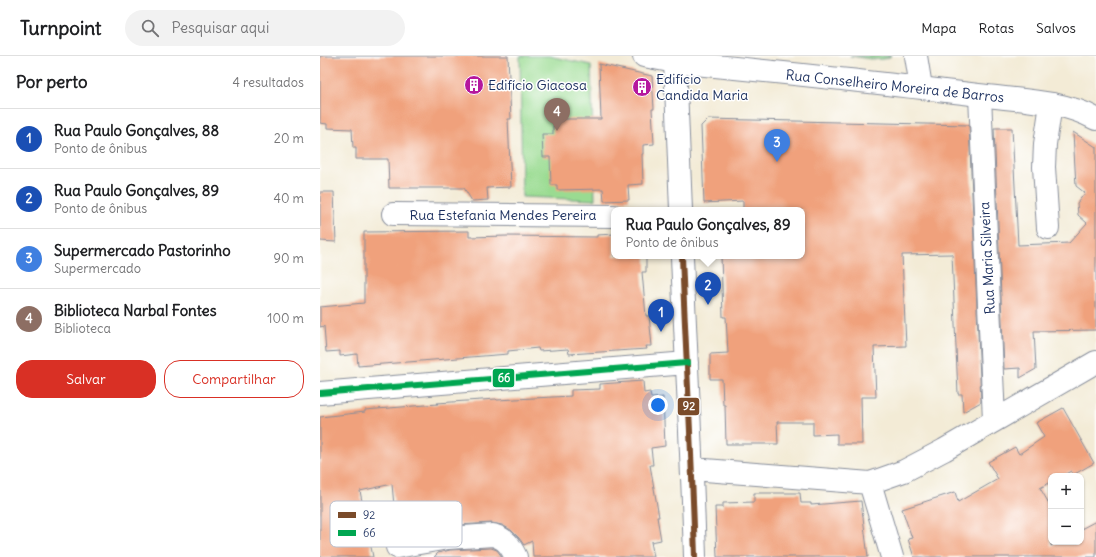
<!DOCTYPE html>
<html lang="pt">
<meta charset="utf-8">
<style>
body{margin:0;font-family:Delius,sans-serif;background:#f2f2f2;color:#202124}
.controls{position:absolute;right:12px;bottom:12px;display:grid;overflow:hidden;border-radius:8px;box-shadow:0 1px 3px #0004}
.controls button{width:36px;height:36px;display:grid;place-items:center;padding:0;border:0;border-bottom:1px solid #e0e0e0;background:#fff;color:#202124;font:20px sans-serif}
.you{position:absolute;left:338px;top:349px;width:14px;height:14px;margin:-10px;border:3px solid #fff;border-radius:50%;background:#1a73e8;box-shadow:0 0 0 6px #1a73e833}
.badge{display:grid;place-items:center;width:26px;height:26px;border-radius:50%;background:#d93025;color:#fff;font-size:13px;font-weight:700}
.pin{position:absolute;translate:-50% -33px;filter:drop-shadow(0 1px 2px #0008)}
.pin::after{content:'';position:absolute;top:21px;width:14px;height:12px;background:inherit;clip-path:polygon(0 0,100% 0,50% 100%)}
.popup{position:absolute;left:291px;top:151px;width:194px;height:52px;box-sizing:border-box;display:grid;place-content:center;border-radius:8px;background:#fff;filter:drop-shadow(0 1px 3px #0005);font-size:13px;white-space:nowrap;color:#757577}
.popup b{font-size:15px;color:#202124}
.popup::after{content:'';position:absolute;left:50%;top:100%;margin-left:-8px;border:8px solid transparent;border-top-color:#fff}
.list{margin:0;padding:0;list-style:none}
h2{display:flex;justify-content:space-between;align-items:center;height:52px;margin:0;padding:0 16px;font-size:17px}
h2 small{font-size:13px;font-weight:400;color:#757577}
.list li{display:grid;grid-template-columns:26px 1fr auto;gap:12px;align-items:center;box-sizing:border-box;height:60px;padding:0 16px;border-top:1px solid #e0e0e0}
.list b{display:block;font-size:15px;white-space:nowrap}
.list p{margin:0;font-size:13px;white-space:nowrap;color:#757577}
.list em{font-size:13px;font-style:normal;color:#757577}
.actions{display:flex;gap:8px;padding:12px 16px}
.actions a{flex:1;padding:9px 0;border:1px solid #d93025;border-radius:16px;text-align:center;font-size:14px;color:#d93025}
.actions .main{background:#d93025;color:#fff}
.icon{flex:none;width:22px;height:22px;fill:none;stroke:currentColor;stroke-width:2;stroke-linecap:round;stroke-linejoin:round}
.map{position:relative;flex:none;width:776px;height:501px;overflow:hidden}
header{display:flex;align-items:center;gap:24px;box-sizing:border-box;height:56px;padding:0 20px;background:#fff;border-bottom:1px solid #e0e0e0}
header strong{font-size:19px}
nav{display:flex;gap:22px;margin-inline-start:auto;font-size:14px}
.search{width:280px;height:36px;background:#f2f2f2;display:flex;align-items:center;gap:10px;box-sizing:border-box;padding:0 14px;border-radius:22px;color:#757577;font-size:15px}
main{display:flex}
aside{flex:1;background:#fff}
.map>svg:first-child{display:block}
</style>
<header>
<strong>Turnpoint</strong>
<div class="search"><svg class="icon" aria-label="search" viewBox="0 0 24 24"><circle cx="10" cy="10" r="6"/><path d="M15 15l6 6"/></svg>Pesquisar aqui</div>
<nav><a>Mapa</a><a>Rotas</a><a>Salvos</a></nav>
</header>
<main>
<aside>
<h2>Por perto<small>4 resultados</small></h2>
<ul class="list">
<li><span class="badge" style="background:#1a4fb4">1</span><div><b>Rua Paulo Gonçalves, 88</b><p>Ponto de ônibus</p></div><em>20 m</em></li>
<li><span class="badge" style="background:#1a4fb4">2</span><div><b>Rua Paulo Gonçalves, 89</b><p>Ponto de ônibus</p></div><em>40 m</em></li>
<li><span class="badge" style="background:#3f7fe0">3</span><div><b>Supermercado Pastorinho</b><p>Supermercado</p></div><em>90 m</em></li>
<li><span class="badge" style="background:#8d6e63">4</span><div><b>Biblioteca Narbal Fontes</b><p>Biblioteca</p></div><em>100 m</em></li>
</ul>
<div class="actions"><a class="main">Salvar</a><a>Compartilhar</a></div>
</aside>
<div class="map">
<svg width="776" height="501" viewBox="0 0 776 501">
<rect width="100%" height="100%" fill="#fff"/>
<filter id="ink" filterUnits="userSpaceOnUse"><feTurbulence type="fractalNoise" baseFrequency=".025" numOctaves="2"/><feDisplacementMap in="SourceGraphic" scale="8" xChannelSelector="R" yChannelSelector="G"/><feConvolveMatrix kernelMatrix="1 2 1 2 8 2 1 2 1" color-interpolation-filters="sRGB"/></filter>
<filter id="wash" filterUnits="userSpaceOnUse"><feTurbulence type="fractalNoise" baseFrequency=".012" numOctaves="4" result="noise"/><feDisplacementMap in="SourceGraphic" scale="16" xChannelSelector="R" yChannelSelector="G"/><feGaussianBlur stdDeviation="0.9" result="paint"/><feColorMatrix in="noise" values="0 0 0 0 0 0 0 0 0 0 0 0 0 0 0 0 0 1.4 0 .05"/><feComposite in="paint" operator="in"/></filter>
<g filter="url(#wash)">
<rect width="100%" height="100%" fill="#f3ebd6"/>
<!-- green -->
<path fill="#9adb91" stroke="#5a8578" d="M200,0h29l42,9 4,135 -73,-3z
M530,0h41c-9,7 -30,1 -41,0z"/>
<g id="blocks">
<!-- building -->
<path fill="#f0a17c" d="M0,0h188l3,63h-3l3,68 -24,1 1,12 -16,1 -8,-13h-75l-1,-29h-32v-11h-3l-1,-19 -25,-1v-4l-7,-1z
M279,8l53,12 2,33h-2l2,35 -11,1v9h-1l1,30 -15,1 1,15 -25,1 -1,-12 -46,1v-5h-6l-1,-28h-7l-1,-23h11v-8h1v-7h47z
M388,63l261,6 12,277 -18,10 -1,-18h-4l-6,-140 -50,1 4,91 -32,1 2,50h-15l1,47h-25v-10l-24,1v-13h-36l1,22h-52l-1,-39h-2l-1,-26h-12v-25l18,-1 -2,-36h-3l-2,-61h42v2l39,-1v-47h-59v-9l-39,2 -3,-77z
M674,72h18l6,117 51,-2 18,-20 -9,-8 -1,-12 8,-10 -9,-7 -3,-54 23,15v183l-62,1 2,38 -16,9v-10l-16,1z
M0,136h14l2,50 -16,-1z
M149,175v6l38,-1 90,1v-2l17,-1v22h32v16h-4l4,44h3l3,30h-6l1,3 -78,5 -1,-5 -29,2 -1,-3 -30,3v3l-150,12 -1,-12 -17,2v-5l-14,1 -2,-26 -4,1v-20l44,-4v-71z
M323,325l1,12 6,-1 1,6 12,-1 2,49 -14,2 2,17h-3l9,52h-2l4,23 -10,2 3,15h-121l-1,-16 -8,4 -5,-7 -8,-8 -9,-5 -10,-2 -33,2 1,-2 -49,2 1,4 -16,-1 -4,-44 -32,7 13,66h-53v-140l45,-5v-2l73,-6 -1,-1 59,-4 1,1 74,-4v-6l29,-1v-5z
M743,352l31,55 -21,12 -2,-4 -9,5h-11v6l-11,6 11,19v39l7,-4h23v-13l15,-8v36h-182l-6,-18 4,-1 -10,-29 53,-17 3,10 40,-23 -10,-17 27,-15 4,7 25,-17 -8,-14z
M434,437h46l1,10h10v2l50,-4 7,56h-151l-2,-50h8v-4l31,-1z
M171,492l6,2 5,7h-68l4,-4 12,-3z"/>
</g>
</g>
<g filter="url(#ink)">
<use href="#blocks" fill-opacity="0" stroke="#878d9a" stroke-width="1"/>
<g fill="none" stroke-linecap="round" stroke-linejoin="round">
<defs>
<path id="minor" d="M596,0l5,31
M355,6l6,148
M660,40l14,324
M73,158l221,2
M728,172l-4,-61 1,-23 6,-40
M362,200c4,100 10,201 13,301
M0,337l367,-30
M372,413l178,14 34,-12 40,-21 152,-88
M550,427l22,74
M77,491l51,-9 45,-3c13,4 17,10 23,22"/>
<path id="major" d="M324,0l31,6c101,10 202,20 303,33 37,5 85,5 118,24"/>
</defs>
<!-- minor casing -->
<use href="#minor" stroke="#878d9a" stroke-width="24"/>
<!-- major casing -->
<use href="#major" stroke="#878d9a" stroke-width="24"/>
<!-- minor -->
<use href="#minor" stroke="#fff" stroke-width="22"/>
<!-- major -->
<use href="#major" stroke="#fff" stroke-width="22"/>
<defs>
<path id="bus-1" d="M362,200c4,100 10,201 13,301"/>
<path id="bus-2" d="M0,337l367,-30"/>
</defs>
<!-- bus-1 casing -->
<use href="#bus-1" stroke="#fff" stroke-width="9"/>
<!-- bus-2 casing -->
<use href="#bus-2" stroke="#fff" stroke-width="9"/>
<!-- bus-1 -->
<use href="#bus-1" stroke="#7a4b2a" stroke-width="6"/>
<!-- bus-2 -->
<use href="#bus-2" stroke="#00a651" stroke-width="6"/>
</g>
</g>
<!-- icons -->
<defs>
<symbol id="building-disc" viewBox="-11 -11 22 22"><circle r="9.5" fill="#b5179e" stroke="#fff"/><path d="M-4-6H4V6H1V3H-1V6H-4ZM-2.5-4.3h1.7v1.8h-1.7ZM.8-4.3h1.7v1.8H.8ZM-2.5-1h1.7V.8h-1.7ZM.8-1h1.7V.8H.8Z" fill="#fff"/></symbol>
</defs>
<g fill-rule="evenodd">
<use href="#building-disc" x="143" y="18" width="22" height="22"/>
<use href="#building-disc" x="311" y="20" width="22" height="22"/>
</g>
<g text-anchor="middle" stroke-width="3" stroke-linejoin="round" paint-order="stroke">
<!-- poi labels -->
<g font-size="14" fill="#1b2f5e" stroke="#fff" text-anchor="start">
<text x="336" y="28">Edifício<tspan x="336" dy="16">Candida Maria</tspan></text>
<text x="168" y="34">Edifício Giacosa</text>
</g>
<!-- street labels -->
<g font-size="14" fill="#1b2f5e" stroke="#fff">
<text transform="translate(575 30) rotate(6)" y="5">Rua Conselheiro Moreira de Barros</text>
<text x="183" y="164">Rua Estefania Mendes Pereira</text>
<text transform="translate(667 202) rotate(-93)" y="5">Rua Maria Silveira</text>
</g>
</g>
<!-- legend -->
<rect x="10" y="445" width="132" height="46" rx="6" fill="#fff" stroke="#bbc1cf" stroke-width="1"/>
<rect x="18" y="456" width="18" height="6" fill="#7a4b2a"/>
<rect x="18" y="474" width="18" height="6" fill="#00a651"/>
<g font-size="11" fill="#1b2f5e">
<text x="43" y="463">92</text>
<text x="43" y="481">66</text>
</g>
<g stroke="#fff" stroke-width="1.5">
<rect x="172" y="312" width="23" height="20" rx="4" fill="#00a651"/>
<rect x="357" y="341" width="23" height="19" rx="4" fill="#7a4b2a"/>
</g>
<g font-size="11" text-anchor="middle" font-weight="bold" fill="#fff">
<text x="184" y="326">66</text>
<text x="369" y="354">92</text>
</g>
</svg>
<div class="controls">
<button>+</button>
<button>−</button>
</div>
<div class="you"></div>
<div class="pin badge" style="left:341px;top:276px;background:#1a4fb4">1</div>
<div class="pin badge" style="left:388px;top:249px;background:#1a4fb4">2</div>
<div class="popup"><b>Rua Paulo Gonçalves, 89</b>Ponto de ônibus</div>
<div class="pin badge" style="left:457px;top:106px;background:#3f7fe0">3</div>
<div class="pin badge" style="left:237px;top:75px;background:#8d6e63">4</div>
</div>
</main>
